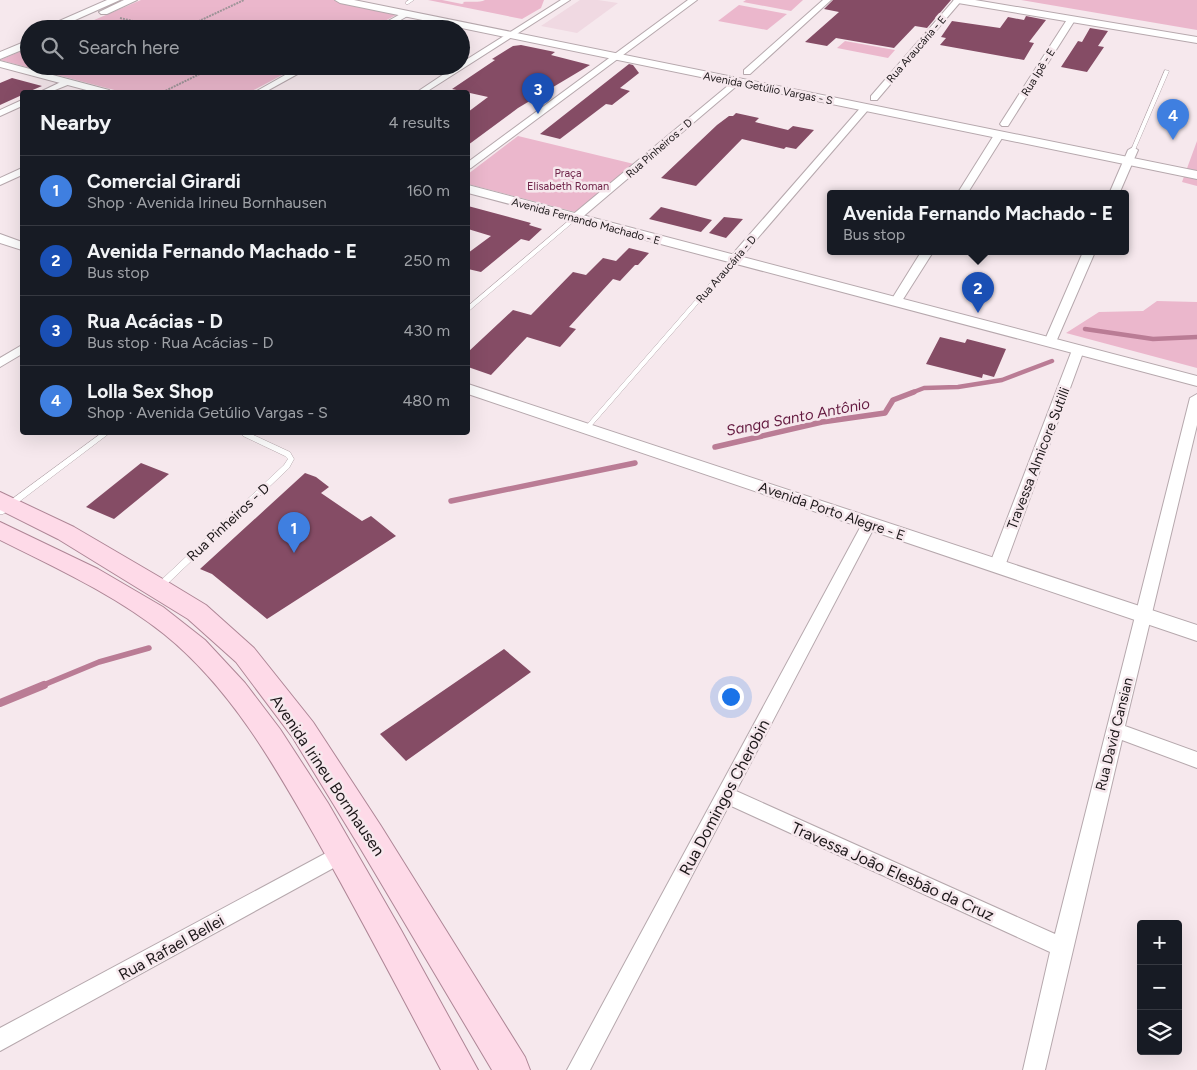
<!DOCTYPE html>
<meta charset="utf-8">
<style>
body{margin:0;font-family:Figtree,sans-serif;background:#242831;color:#f1f3f6}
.controls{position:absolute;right:15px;bottom:15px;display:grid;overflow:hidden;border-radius:5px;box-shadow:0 5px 20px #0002}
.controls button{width:45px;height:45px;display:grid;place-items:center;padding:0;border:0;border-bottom:1px solid #363941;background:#171b24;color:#f1f3f6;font:25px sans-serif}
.you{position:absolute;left:730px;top:696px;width:18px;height:18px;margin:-12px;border:4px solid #fff;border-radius:50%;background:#1a73e8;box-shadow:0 0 0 8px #1a73e833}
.badge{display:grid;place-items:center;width:32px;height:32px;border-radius:50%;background:#2b757b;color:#fff;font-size:16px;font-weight:700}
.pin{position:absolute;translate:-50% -41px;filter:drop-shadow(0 1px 2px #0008)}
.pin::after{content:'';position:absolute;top:26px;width:18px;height:15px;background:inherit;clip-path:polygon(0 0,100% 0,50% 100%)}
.popup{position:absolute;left:827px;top:190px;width:302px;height:65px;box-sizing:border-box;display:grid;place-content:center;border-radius:5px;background:#171b24;filter:drop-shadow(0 1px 4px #0005);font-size:16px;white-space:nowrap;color:#9ea1a6}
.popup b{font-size:19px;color:#f1f3f6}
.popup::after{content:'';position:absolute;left:50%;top:100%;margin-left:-10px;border:10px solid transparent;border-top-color:#171b24}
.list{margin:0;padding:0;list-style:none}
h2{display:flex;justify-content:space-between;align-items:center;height:65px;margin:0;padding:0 20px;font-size:21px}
h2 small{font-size:16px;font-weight:400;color:#9ea1a6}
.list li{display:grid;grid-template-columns:32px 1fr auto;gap:15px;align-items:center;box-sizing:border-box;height:70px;padding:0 20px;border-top:1px solid #363941}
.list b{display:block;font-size:19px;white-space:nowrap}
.list p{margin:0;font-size:16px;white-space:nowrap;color:#9ea1a6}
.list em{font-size:16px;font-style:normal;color:#9ea1a6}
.icon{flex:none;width:28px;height:28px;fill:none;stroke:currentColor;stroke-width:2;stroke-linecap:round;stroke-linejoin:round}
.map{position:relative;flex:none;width:1197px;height:1070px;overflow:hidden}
.search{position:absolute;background:#171b24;box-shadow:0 5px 20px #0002;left:20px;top:20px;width:450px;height:55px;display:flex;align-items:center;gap:12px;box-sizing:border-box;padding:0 18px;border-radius:28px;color:#9ea1a6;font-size:19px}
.panel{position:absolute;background:#171b24;box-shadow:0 5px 20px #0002;left:20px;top:90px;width:450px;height:345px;border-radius:5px}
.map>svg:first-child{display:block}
</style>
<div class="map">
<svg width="1197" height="1070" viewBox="0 0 1197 1070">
<rect width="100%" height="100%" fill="#f6e8ed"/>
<!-- built -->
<path fill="#f0d9e2" d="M580,0h18l20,3 -41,30 -36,-7z"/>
<!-- green -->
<path fill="#ebb7cc" d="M141,0h202l53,15 -26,14h-297z
M428,0h14l20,4 2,-1 -1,-1c7,-1 16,1 22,-2h59l-3,8 -19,11z
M746,0h57l-12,11 -48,-9z
M1021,0h176v30z
M739,5l48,9 -20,16 -49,-9z
M845,41l50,9 -7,8 -51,-10z
M29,48v18h270l-49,26h-128l-122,-32z
M518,136l116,28 -55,49 -111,-29v-10z
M1197,141v45l-15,-4z
M1157,301l40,1v66l-131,-35 33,-21 44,-1z"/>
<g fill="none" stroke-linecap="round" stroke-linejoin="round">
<!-- stream-far2 -->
<path stroke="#ba7c95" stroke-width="4.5" d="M1085,329l68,10 44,-2
M911,393l13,-5 34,-1 44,-7 50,-19"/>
<!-- stream-far1 -->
<path stroke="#ba7c95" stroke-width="5.5" d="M715,447l107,-25 63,-9 8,-13 21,-8
M451,501l184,-38
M41,686l58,-24 50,-14"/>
<!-- stream -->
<path stroke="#ba7c95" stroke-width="8" d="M0,703l44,-18"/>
</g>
<!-- building -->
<path fill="#854c65" d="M833,0h118l-24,28 -12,-2 -21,22 -58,-10 -9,8 -22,-4 34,-30 -15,-3z
M1026,16l20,4 -17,22 5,1 -10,17 -84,-15 6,-7 -5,-1 11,-16 48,7 8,-11 16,3z
M1090,28l18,3 -10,15 6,1 -17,25 -26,-5 17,-26 4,1z
M521,45l34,7 -4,3 39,10 -72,43 -50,37v-33l20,-15 -36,-8 43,-29 -3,-1 21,-13z
M629,64l4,1 6,8 -19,15 10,3 -18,14 -6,-1 -46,35 -20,-5z
M12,78l30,8 -14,6h-6v3l-22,10v-22z
M736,113l23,5 -4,4 33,8 5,-4 21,4 -18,19 -10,-2 -2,2 -42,-10 -46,47 -35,-8 56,-53 12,-9h4z
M468,206l63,17 -2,2 13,4 -13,12 -8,-2 -40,33 -13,-3v-16l23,-17 -23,-7z
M661,207l20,5 31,8 -11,12 -52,-13z
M724,217l19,2 -17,19 -17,-5z
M629,248l20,5 -11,12h-3l-15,16 -7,-2 -44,48 7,2 -16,18 -33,-10 -36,38 -23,-8v-15l45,-42 18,5 42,-43 13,3 17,-17 13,3z
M940,337l25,6 2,-4 39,10 -12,28 -11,-3 -1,4 -56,-14z
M141,463l28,11 -55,45 -28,-12z
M305,473l11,4 13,10 -8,6 41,28 9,-5 25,20 -129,83 -55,-45 -12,-5z
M504,649l27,23 -125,89 -26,-27z"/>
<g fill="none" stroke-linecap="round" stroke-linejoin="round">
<defs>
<path id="service" d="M409,0h5l-6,4h-2v-2z
M1165,70l4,1 -34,79 -4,1v-1z
M573,217l5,1 -108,92 -2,1v-5z
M734,257l2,1v2l-148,170h-4l-1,-1 1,-1 148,-170z
M103,432h8l-108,82h-3v-6z
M243,432h4l43,20 4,7 -5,9 -126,120h-6l-1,-2 1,-2 127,-119 4,-6 -3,-3 -42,-20 -1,-2z"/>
<path id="minor" d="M561,0h9l-144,92h-9l39,-26h5v-3z
M688,0h9l-226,168 -3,1v-7z
M823,0h8l-81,74h-6v-4z
M954,0h8l-85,100h-6v-4z
M404,12l7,2 -26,15h-11z
M1068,18l7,2 -67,106h-6l-2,-2z
M301,66h11l-47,26h-10z
M67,79l4,3 -1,2 -20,8h-10z
M736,79l4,3 -1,2 -160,136h-8l-1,-2 1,-2z
M22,100v6l-22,10v-6z
M865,105l3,1v4l-130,151h-8l-2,-2 2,-2 132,-151z
M999,132l5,3 -37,59h-10l37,-59z
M1133,147l5,3 -19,44h-10l19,-44z
M22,168v7l-22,10v-7z
M921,252h12l-33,52h-8l-2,-2z
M1083,252h12l-39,90 -6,4 -4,-1 -2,-3z
M22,345v9l-22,13v-9z
M1078,346l6,4 -79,216 -3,4 -5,2 -5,-2 -3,-4 83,-216z
M1197,394v31l-72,301 72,26v16l-75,-28 -77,330h-22l27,-118 -321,-147 -139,265h-23l295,-546 2,-4h10l2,4 -140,267 319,143 135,-536z
M341,845l7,3 3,6 -3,6 -348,191v-23z"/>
<path id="tertiary" d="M107,0h13l-65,29h-14z
M124,0h13l-30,14h-6l-2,-2z
M335,0h19l843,171v8l-857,-176z
M953,0h22l222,37v6l-239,-40z
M29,40v7l-29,12v-7z
M0,61l109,29 2,2h-17l-94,-25z
M468,185l729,191v10l-729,-193z
M0,234l22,8v8l-22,-7z
M468,384l729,241v16l-729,-247z"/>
<path id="primary" d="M0,492l74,35 94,55 38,23 48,43 59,74 68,104 144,231 5,13h-38l-133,-224 -66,-108 -57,-76 -48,-43 -130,-80 -58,-29z
M0,522l98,47 65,38 42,33 40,43 35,46 48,74 73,127 77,140h-37c-41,-77 -81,-154 -124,-230 -42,-74 -86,-152 -153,-206 -49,-39 -108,-66 -164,-94z"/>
</defs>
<!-- service casing -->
<use href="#service" stroke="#b6a8ad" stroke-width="1"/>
<!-- minor casing -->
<use href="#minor" stroke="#b6a8ad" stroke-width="2"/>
<!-- tertiary casing -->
<use href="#tertiary" stroke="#b6a8ad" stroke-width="2"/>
<!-- primary casing -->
<use href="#primary" stroke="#ae8696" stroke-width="2"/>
<!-- path -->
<path stroke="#9f9599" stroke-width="2" stroke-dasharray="2 1" stroke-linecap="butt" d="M120,18l47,11
M182,29l62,-29
M85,74l16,-8
M163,92l53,-26"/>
<!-- service -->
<use href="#service" fill="#fff" fill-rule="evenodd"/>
<!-- minor -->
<use href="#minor" fill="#fff" fill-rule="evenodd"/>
<!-- tertiary -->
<use href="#tertiary" fill="#fff" fill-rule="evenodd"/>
<!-- primary -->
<use href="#primary" fill="#fedae8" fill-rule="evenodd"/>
</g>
<g text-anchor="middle" stroke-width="5" stroke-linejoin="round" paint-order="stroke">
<!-- far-street labels -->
<g font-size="11" fill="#1c1719" stroke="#f6e8ed">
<text transform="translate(916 49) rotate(-49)" y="4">Rua Araucária - E</text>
<text transform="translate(1038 72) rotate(-58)" y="4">Rua Ipê - E</text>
<text transform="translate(768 88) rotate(11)" y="4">Avenida Getúlio Vargas - S</text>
<text transform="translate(659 148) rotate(-41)" y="4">Rua Pinheiros - D</text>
<text transform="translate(586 221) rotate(15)" y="4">Avenida Fernando Machado - E</text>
<text transform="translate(726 269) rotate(-49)" y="4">Rua Araucária - D</text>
</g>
<!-- far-park labels -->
<g font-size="11" fill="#6f2449" stroke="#f6e8ed">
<text x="568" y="177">Praça<tspan x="568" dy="13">Elisabeth Roman</tspan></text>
</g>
<!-- street labels -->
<g font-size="14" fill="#1c1719" stroke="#f6e8ed">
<text transform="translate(1038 458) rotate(-69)" y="5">Travessa Almicore Sutilli</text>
<text transform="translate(832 511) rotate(19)" y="5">Avenida Porto Alegre - E</text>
<text transform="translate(228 522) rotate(-43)" y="5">Rua Pinheiros - D</text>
<text transform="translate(1114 734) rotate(-76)" y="5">Rua David Cansian</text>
</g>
<!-- water labels -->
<g font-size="15" font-style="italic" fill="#641a40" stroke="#f6e8ed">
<text transform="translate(798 417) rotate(-11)" y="5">Sanga Santo Antônio</text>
</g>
<!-- near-street labels -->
<g font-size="16" fill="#1c1719" stroke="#f6e8ed">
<text transform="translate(328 775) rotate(56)" y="6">Avenida Irineu Bornhausen</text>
<text transform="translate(724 797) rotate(-62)" y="6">Rua Domingos Cherobin</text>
<text transform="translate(893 871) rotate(24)" y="6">Travessa João Elesbão da Cruz</text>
<text transform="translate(171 947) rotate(-29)" y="6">Rua Rafael Bellei</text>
</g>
</g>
</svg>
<div class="controls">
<button>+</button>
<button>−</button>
<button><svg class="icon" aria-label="layers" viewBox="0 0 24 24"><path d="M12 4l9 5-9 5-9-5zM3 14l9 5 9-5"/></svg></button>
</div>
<div class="you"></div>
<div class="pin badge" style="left:294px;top:553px;background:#3f7fe0">1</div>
<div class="pin badge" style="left:978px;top:313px;background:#1a4fb4">2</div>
<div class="popup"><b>Avenida Fernando Machado - E</b>Bus stop</div>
<div class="pin badge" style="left:538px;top:114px;background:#1a4fb4">3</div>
<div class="pin badge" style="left:1173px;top:140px;background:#3f7fe0">4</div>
<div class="search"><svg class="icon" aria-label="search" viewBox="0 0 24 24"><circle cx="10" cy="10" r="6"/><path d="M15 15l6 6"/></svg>Search here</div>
<section class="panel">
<h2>Nearby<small>4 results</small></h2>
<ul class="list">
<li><span class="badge" style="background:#3f7fe0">1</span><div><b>Comercial Girardi</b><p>Shop · Avenida Irineu Bornhausen</p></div><em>160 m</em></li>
<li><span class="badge" style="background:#1a4fb4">2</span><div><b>Avenida Fernando Machado - E</b><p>Bus stop</p></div><em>250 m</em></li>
<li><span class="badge" style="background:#1a4fb4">3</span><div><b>Rua Acácias - D</b><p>Bus stop · Rua Acácias - D</p></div><em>430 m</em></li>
<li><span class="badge" style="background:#3f7fe0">4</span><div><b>Lolla Sex Shop</b><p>Shop · Avenida Getúlio Vargas - S</p></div><em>480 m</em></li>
</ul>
</section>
</div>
